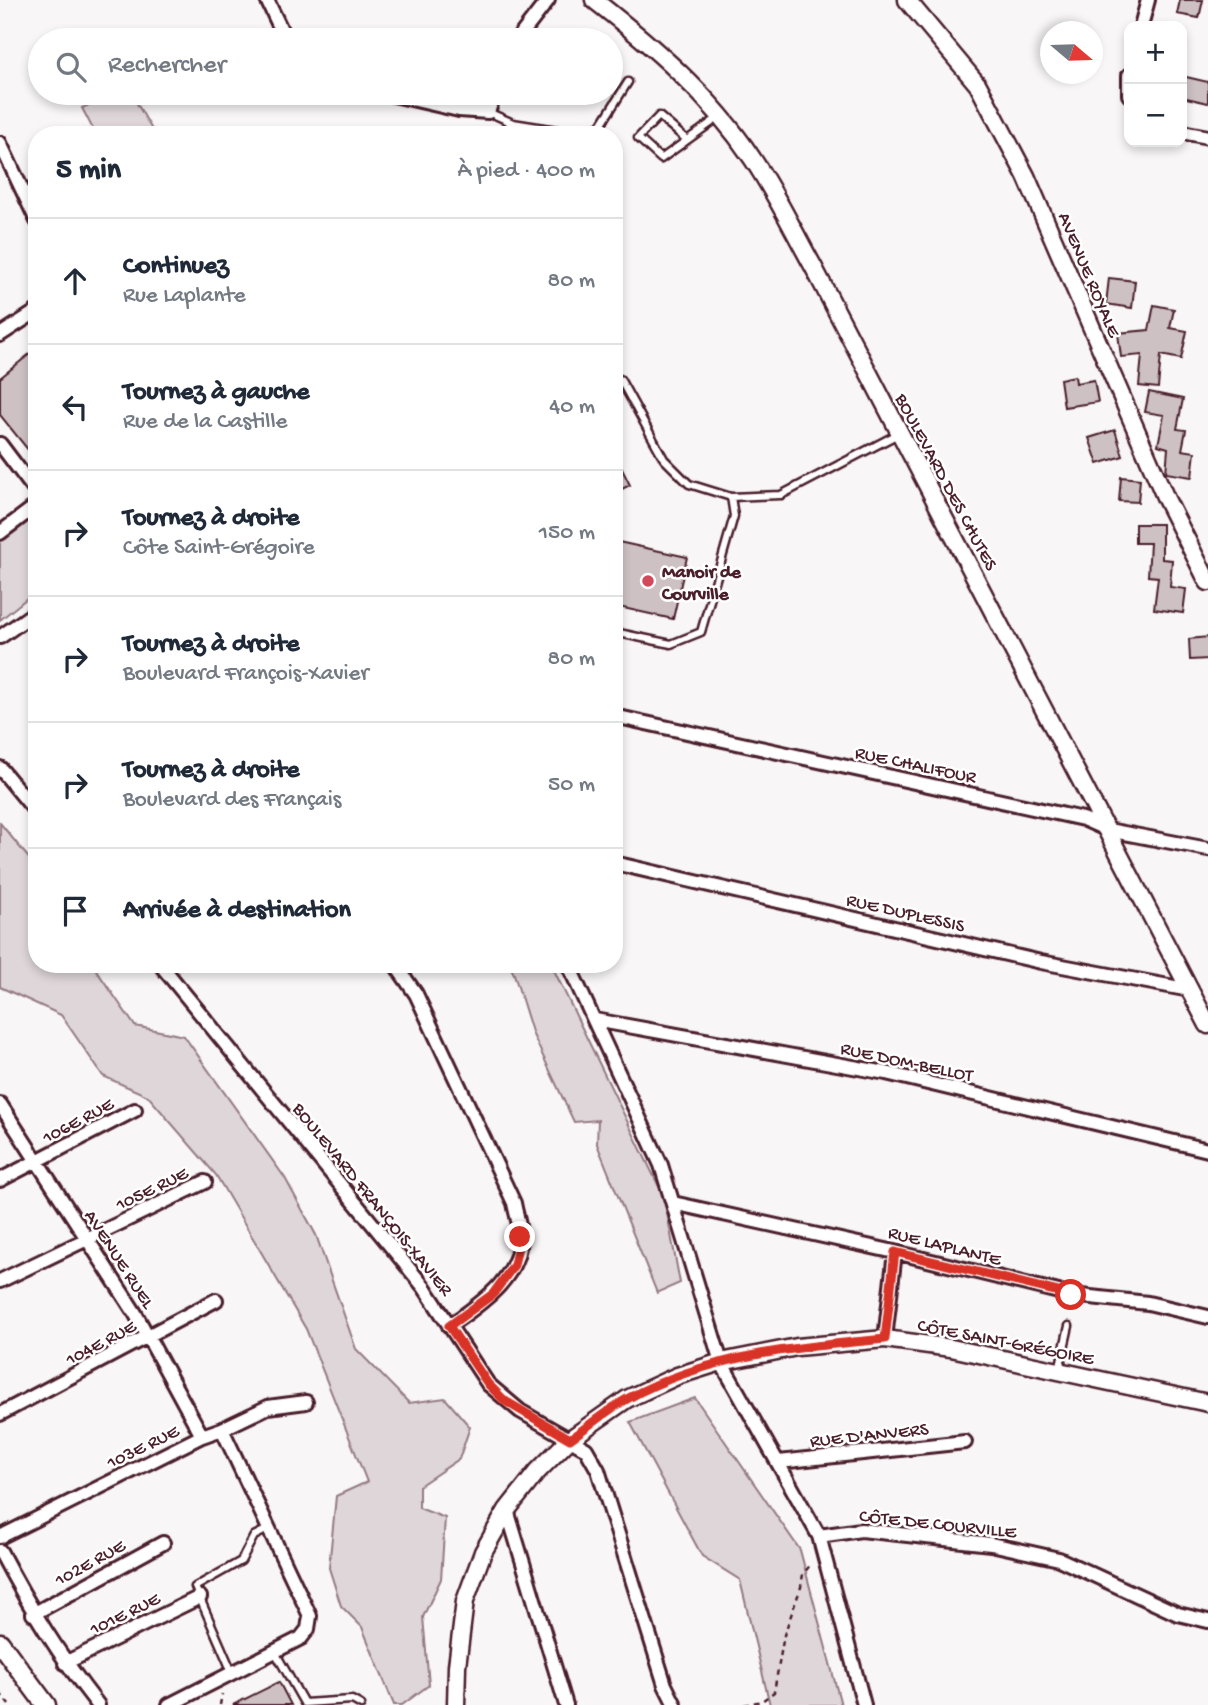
<!DOCTYPE html>
<html lang="fr">
<meta charset="utf-8">
<style>
body{margin:0;font-family:"Gochi Hand",sans-serif;background:#f2f2f3;color:#1f2937}
.controls{position:absolute;right:21px;top:21px;display:grid;overflow:hidden;border-radius:14px;box-shadow:0 4px 10px #0003}
.controls button{width:63px;height:63px;display:grid;place-items:center;padding:0;border:0;border-bottom:2px solid #e0e1e3;background:#fff;color:#1f2937;font:35px sans-serif}
.compass{position:absolute;left:1040px;top:21px;width:63px;height:63px;border-radius:50%;background:#fff;box-shadow:0 4px 10px #0003;rotate:109deg}
.stop{position:absolute;width:21px;height:21px;margin:-16px;border:5px solid #d93025;border-radius:50%;background:#fff}
.stop.end{background:#d93025;border-color:#fff;box-shadow:0 2px 7px #0008}
.list{margin:0;padding:0;list-style:none}
h2{display:flex;justify-content:space-between;align-items:center;height:91px;margin:0;padding:0 28px;font-size:30px}
h2 small{font-size:23px;font-weight:400;color:#747a83}
.list li{display:grid;grid-template-columns:46px 1fr auto;gap:21px;align-items:center;box-sizing:border-box;height:126px;padding:0 28px;border-top:2px solid #e0e1e3}
.list b{display:block;font-size:26px;white-space:nowrap}
.list p{margin:0;font-size:23px;white-space:nowrap;color:#747a83}
.list em{font-size:23px;font-style:normal;color:#747a83}
.icon{flex:none;width:38px;height:38px;fill:none;stroke:currentColor;stroke-width:2;stroke-linecap:round;stroke-linejoin:round}
.map{position:relative;flex:none;width:1208px;height:1705px;overflow:hidden}
.search{position:absolute;background:#fff;box-shadow:0 4px 10px #0003;left:28px;top:28px;width:595px;height:77px;display:flex;align-items:center;gap:18px;box-sizing:border-box;padding:0 24px;border-radius:38px;color:#747a83;font-size:26px}
.panel{position:absolute;background:#fff;box-shadow:0 4px 10px #0003;left:28px;top:126px;width:595px;height:847px;border-radius:28px}
.map>svg:first-child{display:block}
</style>
<div class="map">
<svg width="1208" height="1705" viewBox="0 0 1208 1705">
<rect width="100%" height="100%" fill="#f8f6f7"/>
<filter id="ink" filterUnits="userSpaceOnUse"><feTurbulence type="fractalNoise" baseFrequency=".0143" numOctaves="2"/><feDisplacementMap in="SourceGraphic" scale="14" xChannelSelector="R" yChannelSelector="G"/><feConvolveMatrix kernelMatrix="1 2 1 2 8 2 1 2 1" color-interpolation-filters="sRGB"/></filter>
<g filter="url(#ink)">
<!-- green -->
<path fill="#ded6d9" stroke="#947a82" stroke-width="2" d="M115,93h16l24,42h-59l-14,-27z
M30,518l7,3v69l-37,30v-81z
M0,823l37,45v96h55l43,62 49,10 101,142 31,57 40,114 53,54 36,-5 25,29 -11,32 -40,27v22l26,10 -4,61 -18,38 6,68 -27,20h-8l-32,-78 -21,-21 -12,-38 7,-72 31,-14 -61,-153 -90,-154 -68,-79 -45,-20 -42,-61 -61,-28z
M509,964h42l113,233 16,86 -23,10 -60,-149 1,-24 -24,2 -41,-87 -19,-61z
M695,1398l105,152 41,155h-71l-30,-125 -38,-24 -72,-134z"/>
<!-- building -->
<path fill="#cdc1c4" stroke="#4a1f2b" stroke-width="2" d="M1180,0h23l-4,18 -22,-4z
M1182,76l26,6v21l-26,-6z
M1109,278l26,3 -3,27 -26,-4z
M1154,305l20,4 -4,19 17,3 -6,28 -20,-4 -3,33 -19,-2 3,-31 -21,2 -3,-24 31,-3z
M37,348v113l-37,-46v-37z
M1075,376l1,7 18,-3 4,22 -34,5 -4,-28z
M1149,392l34,7 -6,30 9,1 -4,20 13,2 -3,25 -26,-4 2,-25 -10,-3 6,-30 -19,-3z
M1115,430l8,26 -25,8 -9,-26z
M614,453l16,32 -16,8z
M1121,477l19,2 -2,23 -19,-1z
M1135,524h27v35l10,1 -2,27 16,2 -3,24 -29,-4 4,-32 -10,-1 2,-33h-15z
M614,541l73,16 -14,62 -59,-13z
M1208,637v22l-18,1 -1,-21z
M279,1682l12,23h-58z"/>
<g fill="none" stroke-linecap="round" stroke-linejoin="round">
<defs>
<path id="lane" d="M488,112l25,11 69,11 19,-9 27,-43
M507,135l3,-13
M687,140l-28,-24 -21,22 23,21 58,-42
M614,380l6,-1 44,80 25,25 42,13 50,-2 117,-61
M614,632l57,12 30,-12 33,-116 -3,-19
M1059,1370l10,-44
M275,1652l29,51 48,-3 9,5
M232,1672l-37,-85 46,-26 13,-25 14,-7"/>
<path id="street" d="M267,0l19,40
M1141,26l7,-26
M517,40l31,-40
M1129,75v20
M385,93l74,17 29,2 7,-19
M1182,132l26,5
M0,143l37,78
M0,335l37,-24
M0,444l37,49
M0,533l37,-28
M0,637l37,-26
M614,716l469,103 25,11 100,19
M0,768l37,45
M614,863l427,99 149,28
M160,964l264,323 64,97 32,27 66,38 12,21 67,215 10,20
M395,964l21,30 98,209c2,11 6,22 6,32 1,43 -40,69 -71,91
M568,964l93,201 60,197 98,174 45,169
M595,1020l291,53 322,77
M0,1104l135,209 67,123
M0,1180l135,-70
M673,1203l222,49 176,43 77,8 60,14
M0,1281l205,-99
M885,1339l10,-87
M0,1414l216,-114
M779,1462l186,-20
M507,1510l59,195
M819,1536l42,-6 130,14 68,15 119,55 30,7
M0,1537l202,-101 20,-7 46,-22 38,-5
M0,1551c30,57 58,103 98,154
M33,1614l130,-71
M65,1663l135,-66
M169,1705l132,-67 7,-9 2,-13 -88,-187"/>
<path id="secondary" d="M594,0c59,46 116,95 158,158 23,34 41,72 61,108l395,759
M907,0l71,85 48,91 140,323 42,83
M456,1705l1,-39 8,-65 18,-49 24,-42 30,-38 33,-33 57,-40 50,-23 44,-14 76,-15 88,-8 66,9 257,55"/>
<path id="primary" d="M0,1643l46,62"/>
</defs>
<!-- lane casing -->
<use href="#lane" stroke="#4a1f2b" stroke-width="11"/>
<!-- street casing -->
<use href="#street" stroke="#4a1f2b" stroke-width="18"/>
<!-- secondary casing -->
<use href="#secondary" stroke="#4a1f2b" stroke-width="21"/>
<!-- primary casing -->
<use href="#primary" stroke="#4a1f2b" stroke-width="23"/>
<!-- path -->
<path stroke="#4a1f2b" stroke-width="2.5" stroke-dasharray="5 5" stroke-linecap="butt" d="M0,1693l9,12
M220,1705l2,-11
M744,1705l18,-4 12,-9 10,-57 17,-48 2,-13 9,-11"/>
<!-- lane -->
<use href="#lane" stroke="#fff" stroke-width="6"/>
<!-- street -->
<use href="#street" stroke="#fff" stroke-width="12"/>
<!-- secondary -->
<use href="#secondary" stroke="#fff" stroke-width="16"/>
<!-- primary -->
<use href="#primary" stroke="#fff" stroke-width="18"/>
</g>
</g>
<g fill="none" stroke-linecap="round" stroke-linejoin="round" filter="url(#ink)">
<!-- route -->
<path stroke="#d93025" stroke-width="9" d="M520,1237l-6,28 -21,29 -44,32 39,58 17,17 65,38c19,-13 37,-29 57,-40 79,-44 170,-52 258,-60l10,-87 176,43"/>
</g>
<!-- markers -->
<circle fill="#d1495b" stroke="#fff" stroke-width="2.5" cx="648" cy="581" r="7"/>
<g text-anchor="middle" stroke-width="5" stroke-linejoin="round" paint-order="stroke">
<!-- street labels -->
<g font-size="19" fill="#4a1f2b" stroke="#fff">
<text transform="translate(1091 274) rotate(67)" y="7">AVENUE ROYALE</text>
<text transform="translate(948 481) rotate(62)" y="7">BOULEVARD DES CHUTES</text>
<text transform="translate(916 763) rotate(12)" y="7">RUE CHALIFOUR</text>
<text transform="translate(906 911) rotate(13)" y="7">RUE DUPLESSIS</text>
<text transform="translate(907 1060) rotate(12)" y="7">RUE DOM-BELLOT</text>
<text transform="translate(77 1119) rotate(-28)" y="7">106E RUE</text>
<text transform="translate(151 1187) rotate(-26)" y="7">105E RUE</text>
<text transform="translate(374 1198) rotate(51)" y="7">BOULEVARD FRANÇOIS-XAVIER</text>
<text transform="translate(945 1244) rotate(14)" y="7">RUE LAPLANTE</text>
<text transform="translate(121 1258) rotate(57)" y="7">AVENUE RUEL</text>
<text transform="translate(1006 1340) rotate(11)" y="7">CÔTE SAINT-GRÉGOIRE</text>
<text transform="translate(100 1341) rotate(-28)" y="7">104E RUE</text>
<text transform="translate(869 1433) rotate(-6)" y="7">RUE D'ANVERS</text>
<text transform="translate(142 1445) rotate(-26)" y="7">103E RUE</text>
<text transform="translate(938 1522) rotate(6)" y="7">CÔTE DE COURVILLE</text>
<text transform="translate(89 1561) rotate(-29)" y="7">102E RUE</text>
<text transform="translate(124 1612) rotate(-26)" y="7">101E RUE</text>
</g>
<!-- poi labels -->
<g font-size="19" font-weight="bold" fill="#4a1f2b" stroke="#fff" text-anchor="start">
<text x="662" y="577">Manoir de<tspan x="662" dy="22">Courville</tspan></text>
</g>
</g>
</svg>
<div class="controls">
<button>+</button>
<button>−</button>
</div>
<svg class="compass" viewBox="-18 -18 36 36"><path d="M0-13l5 13h-10z" fill="#e53935"/><path d="M0 13l5-13h-10z" fill="#747a83"/></svg>
<div class="stop" style="left:1071px;top:1295px"></div>
<div class="stop end" style="left:520px;top:1237px"></div>
<div class="search"><svg class="icon" aria-label="search" viewBox="0 0 24 24"><circle cx="10" cy="10" r="6"/><path d="M15 15l6 6"/></svg>Rechercher</div>
<section class="panel">
<h2>5 min<small>À pied · 400 m</small></h2>
<ul class="list">
<li><svg class="icon" aria-label="ahead" viewBox="0 0 24 24"><path d="M12 20V5M6 11l6-6 6 6"/></svg><div><b>Continuez</b><p>Rue Laplante</p></div><em>80 m</em></li>
<li><svg class="icon" aria-label="left" viewBox="0 0 24 24"><path d="M17 20v-9H6M10 6l-5 5 5 5"/></svg><div><b>Tournez à gauche</b><p>Rue de la Castille</p></div><em>40 m</em></li>
<li><svg class="icon" aria-label="right" viewBox="0 0 24 24"><path d="M7 20v-9h11M14 6l5 5-5 5"/></svg><div><b>Tournez à droite</b><p>Côte Saint-Grégoire</p></div><em>150 m</em></li>
<li><svg class="icon" aria-label="right" viewBox="0 0 24 24"><path d="M7 20v-9h11M14 6l5 5-5 5"/></svg><div><b>Tournez à droite</b><p>Boulevard François-Xavier</p></div><em>80 m</em></li>
<li><svg class="icon" aria-label="right" viewBox="0 0 24 24"><path d="M7 20v-9h11M14 6l5 5-5 5"/></svg><div><b>Tournez à droite</b><p>Boulevard des Français</p></div><em>50 m</em></li>
<li><svg class="icon" aria-label="arrive" viewBox="0 0 24 24"><path d="M6 21V4h12l-3 4 3 4H6"/></svg><div><b>Arrivée à destination</b></div></li>
</ul>
</section>
</div>
